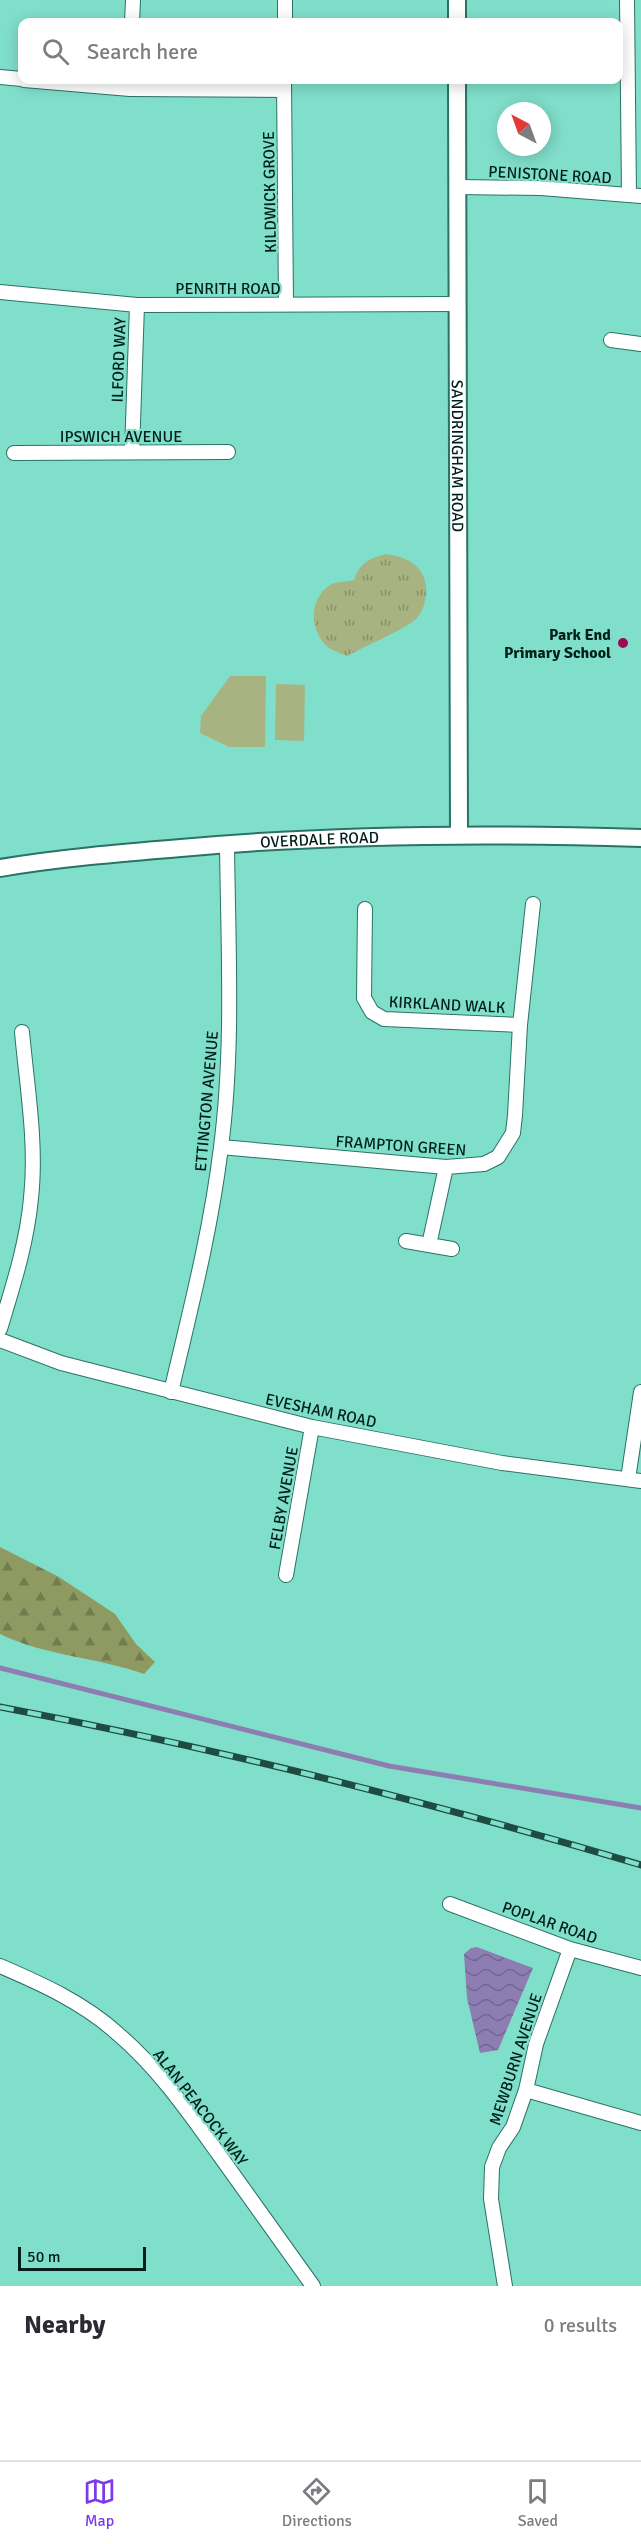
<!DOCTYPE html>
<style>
body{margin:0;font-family:Signika,sans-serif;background:#f2f2f3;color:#2b2b33}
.compass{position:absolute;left:497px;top:102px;width:54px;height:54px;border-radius:50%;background:#fff;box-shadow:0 3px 15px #0003;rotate:319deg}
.scale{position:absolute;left:18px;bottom:15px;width:128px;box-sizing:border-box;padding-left:6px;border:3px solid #011f19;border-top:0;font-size:16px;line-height:21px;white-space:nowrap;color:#011f19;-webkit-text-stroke:4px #80dfcb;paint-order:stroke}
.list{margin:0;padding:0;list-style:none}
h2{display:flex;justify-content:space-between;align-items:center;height:78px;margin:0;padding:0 24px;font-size:26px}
h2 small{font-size:20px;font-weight:400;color:#7c7c81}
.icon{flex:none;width:33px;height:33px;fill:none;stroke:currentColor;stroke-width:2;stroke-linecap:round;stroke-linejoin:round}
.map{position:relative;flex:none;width:641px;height:2286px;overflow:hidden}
.search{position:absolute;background:#fff;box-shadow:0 3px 15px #0003;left:18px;right:18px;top:18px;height:66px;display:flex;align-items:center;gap:15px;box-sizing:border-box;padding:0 21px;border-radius:12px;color:#7c7c81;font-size:22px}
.sheet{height:174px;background:#fff}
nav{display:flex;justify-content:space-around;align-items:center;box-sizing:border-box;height:84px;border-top:2px solid #e1e1e2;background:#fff;font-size:16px;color:#7c7c81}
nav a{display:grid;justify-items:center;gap:3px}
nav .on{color:#7c3aed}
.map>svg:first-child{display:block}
</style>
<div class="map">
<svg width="641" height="2286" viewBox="0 0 641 2286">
<defs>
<pattern id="forest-firs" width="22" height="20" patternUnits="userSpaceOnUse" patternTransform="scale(1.5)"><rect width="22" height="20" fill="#8e9a61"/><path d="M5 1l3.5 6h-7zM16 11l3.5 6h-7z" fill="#727d4f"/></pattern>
<pattern id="park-tufts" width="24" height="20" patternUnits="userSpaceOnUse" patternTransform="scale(1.5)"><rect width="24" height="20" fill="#a8b382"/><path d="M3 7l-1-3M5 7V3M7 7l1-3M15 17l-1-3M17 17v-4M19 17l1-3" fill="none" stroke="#86916a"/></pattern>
<pattern id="water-waves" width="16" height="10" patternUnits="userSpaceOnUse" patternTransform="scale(1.5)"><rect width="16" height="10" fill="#8e7db2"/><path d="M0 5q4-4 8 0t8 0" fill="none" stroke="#726690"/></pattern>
</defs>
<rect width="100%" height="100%" fill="#80dfcb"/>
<!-- forest -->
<path fill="url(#forest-firs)" d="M0,1547l59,30 56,37 21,30 19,18 -11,12c-47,-17 -99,-18 -144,-40z"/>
<!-- park -->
<path fill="url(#park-tufts)" d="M386,554c10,2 22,4 30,12 14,12 13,38 1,52 -9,10 -56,30 -70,38 -6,-3 -14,-5 -18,-8 -20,-17 -21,-48 1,-63 6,-4 17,-3 24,-5 6,-17 14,-21 32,-26z"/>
<!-- garden -->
<path fill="#a8b382" d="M230,676h36l-1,71h-36l-29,-14 1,-17z
M276,684l29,1 -1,56 -29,-1z"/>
<!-- water -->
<path fill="url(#water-waves)" d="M477,1947l56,21 -35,82 -18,3 -13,-55 -3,-44 7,-6z"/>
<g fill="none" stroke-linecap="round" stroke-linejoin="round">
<!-- stream -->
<path stroke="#8e7db2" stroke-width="5" d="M0,1668l389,98 252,42"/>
<defs>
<path id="minor" d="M627,0l2,195
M132,22l1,-22
M285,22v-22
M0,77l22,2
M24,80l106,9 154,1
M284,80l2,224
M458,187l83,1 100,8
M0,292l137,13 320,-1
M611,340l30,4
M132,452l5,-147
M14,453l214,-1
M365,909l-1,89 8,14 12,7 136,6
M221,1147l225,20 38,-3 14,-7 15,-24 2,-18 5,-90 13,-121
M406,1241l46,8
M429,1245l17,-78
M0,1329c13,-43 27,-86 31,-131 6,-54 -4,-111 -9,-166
M0,1340l61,23 251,64 190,36 139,18
M171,1392c19,-81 40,-162 50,-245 13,-100 7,-203 6,-303
M628,1479l13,-87
M286,1575l26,-148
M450,1904l120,45 71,19
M0,1966c42,18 84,37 118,68 41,35 71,79 102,122 31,43 62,87 93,130
M526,2090l115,33
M505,2286l-14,-87 1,-32 7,-19 14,-21 13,-37 10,-46 34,-95"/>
<g id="tertiary">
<path d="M457,0v22"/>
<path id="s1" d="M457,80l2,754"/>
<path id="s2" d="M0,868c60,-10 120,-15 181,-20 154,-14 306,-15 460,-10"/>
</g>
</defs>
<!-- minor casing -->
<use href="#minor" stroke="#287365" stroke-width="16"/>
<!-- tertiary casing -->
<use href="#tertiary" stroke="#287365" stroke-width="20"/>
<!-- minor -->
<use href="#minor" stroke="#fff" stroke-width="14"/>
<!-- tertiary -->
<use href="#tertiary" stroke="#fff" stroke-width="16"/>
<defs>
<path id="rail" d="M0,1707c216,41 430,95 641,158"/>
</defs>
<!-- rail casing -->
<use href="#rail" stroke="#1f4c42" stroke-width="7"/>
<!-- rail -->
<use href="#rail" stroke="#80dfcb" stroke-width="4.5" stroke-dasharray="14" stroke-linecap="butt"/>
</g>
<!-- markers -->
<circle fill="#9d0955" stroke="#80dfcb" stroke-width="2" cx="623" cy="643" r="6"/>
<g text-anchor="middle" stroke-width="4.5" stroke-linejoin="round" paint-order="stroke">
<!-- street labels -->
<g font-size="16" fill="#011f19" stroke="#80dfcb">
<text transform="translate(550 174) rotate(3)" y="6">PENISTONE ROAD</text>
<text transform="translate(269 192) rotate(-91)" y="6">KILDWICK GROVE</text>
<text x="228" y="294">PENRITH ROAD</text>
<text transform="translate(118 360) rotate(-88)" y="6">ILFORD WAY</text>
<text x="121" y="442">IPSWICH AVENUE</text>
<text dy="6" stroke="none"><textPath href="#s1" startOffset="376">SANDRINGHAM ROAD</textPath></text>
<text dy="6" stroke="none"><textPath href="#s2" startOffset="321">OVERDALE ROAD</textPath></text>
<text transform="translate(447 1004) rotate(3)" y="6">KIRKLAND WALK</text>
<text transform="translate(206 1101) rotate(-85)" y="6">ETTINGTON AVENUE</text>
<text transform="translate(401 1145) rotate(4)" y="6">FRAMPTON GREEN</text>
<text transform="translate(321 1410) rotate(12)" y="6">EVESHAM ROAD</text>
<text transform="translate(283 1498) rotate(-80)" y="6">FELBY AVENUE</text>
<text transform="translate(550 1922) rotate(19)" y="6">POPLAR ROAD</text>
<text transform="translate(515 2059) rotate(-72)" y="6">MEWBURN AVENUE</text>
<text transform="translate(201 2107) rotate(52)" y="6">ALAN PEACOCK WAY</text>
</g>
<!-- poi labels -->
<g font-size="16" font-weight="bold" fill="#011f19" stroke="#80dfcb" text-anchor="end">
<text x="611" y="640">Park End<tspan x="611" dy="18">Primary School</tspan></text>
</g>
</g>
</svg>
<svg class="compass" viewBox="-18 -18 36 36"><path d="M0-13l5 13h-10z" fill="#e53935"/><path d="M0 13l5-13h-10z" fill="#7c7c81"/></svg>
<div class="scale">50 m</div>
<div class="search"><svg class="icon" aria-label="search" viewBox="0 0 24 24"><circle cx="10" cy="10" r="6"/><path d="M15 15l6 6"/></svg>Search here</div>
</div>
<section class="sheet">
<h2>Nearby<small>0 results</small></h2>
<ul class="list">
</ul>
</section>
<nav>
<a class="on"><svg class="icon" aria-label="map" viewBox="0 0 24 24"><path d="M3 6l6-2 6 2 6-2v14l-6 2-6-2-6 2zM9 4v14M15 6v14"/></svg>Map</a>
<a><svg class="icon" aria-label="directions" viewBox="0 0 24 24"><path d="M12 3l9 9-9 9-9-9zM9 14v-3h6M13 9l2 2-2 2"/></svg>Directions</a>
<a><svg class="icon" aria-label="saved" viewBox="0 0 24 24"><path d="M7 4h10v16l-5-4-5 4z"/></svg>Saved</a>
</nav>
